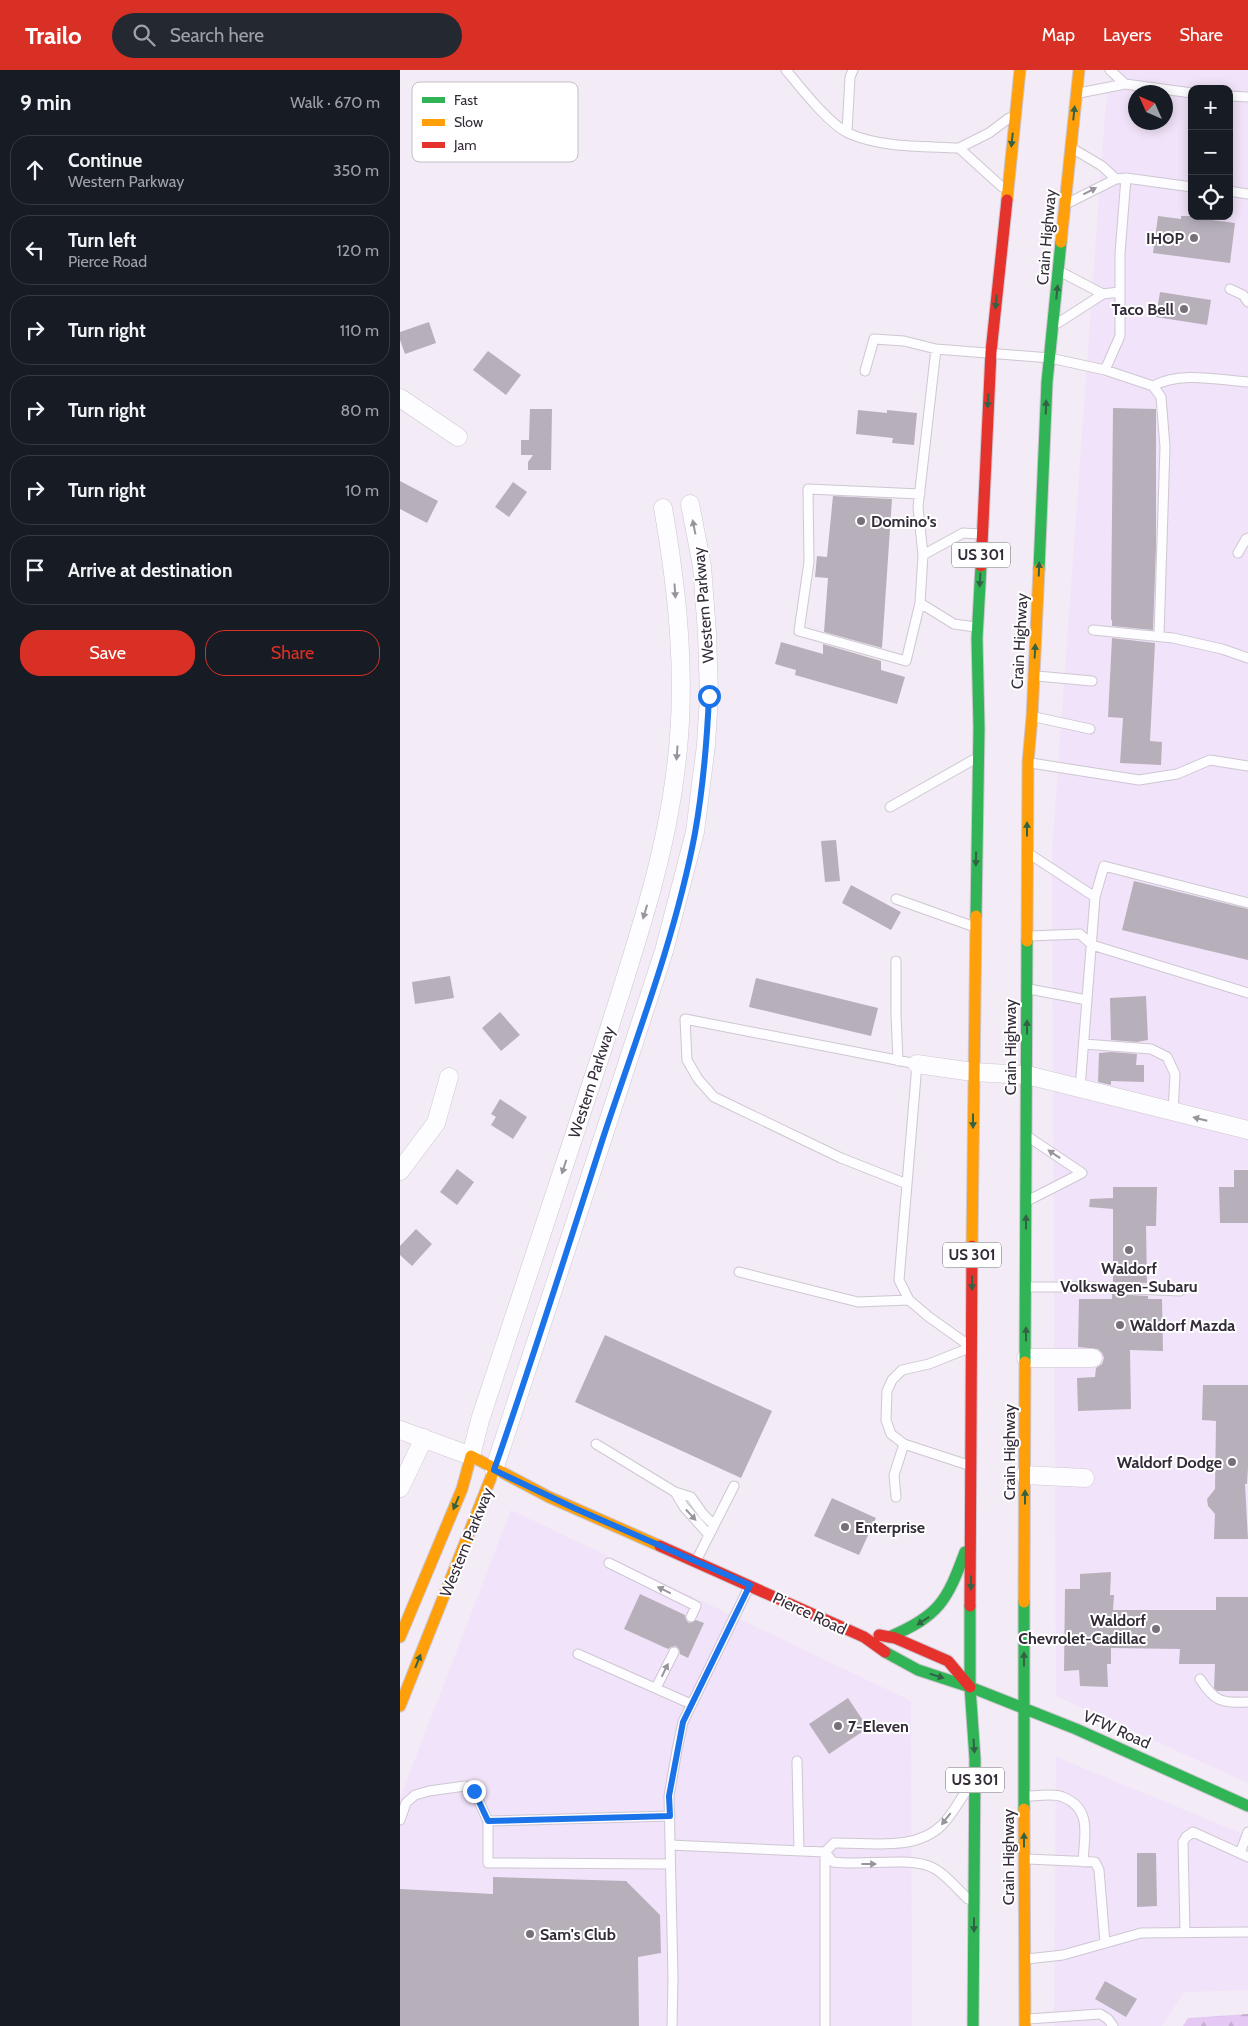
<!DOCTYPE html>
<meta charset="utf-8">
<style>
body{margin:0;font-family:Cabin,sans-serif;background:#242831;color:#f1f3f6}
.controls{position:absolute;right:15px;top:15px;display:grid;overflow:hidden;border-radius:10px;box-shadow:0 2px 12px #0003}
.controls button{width:45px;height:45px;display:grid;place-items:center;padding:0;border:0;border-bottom:1px solid #363941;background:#171b24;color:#f1f3f6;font:25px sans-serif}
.compass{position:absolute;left:728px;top:15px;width:45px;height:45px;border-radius:50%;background:#171b24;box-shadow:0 2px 12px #0003;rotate:315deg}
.stop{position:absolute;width:15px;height:15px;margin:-11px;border:4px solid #1a73e8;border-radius:50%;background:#fff}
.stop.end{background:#1a73e8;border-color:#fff;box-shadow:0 1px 5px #0008}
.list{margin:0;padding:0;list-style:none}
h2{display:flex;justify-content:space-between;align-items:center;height:65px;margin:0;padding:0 20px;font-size:21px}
h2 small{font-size:16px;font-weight:400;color:#9ea1a6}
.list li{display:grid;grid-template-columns:32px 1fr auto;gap:15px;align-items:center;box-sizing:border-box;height:70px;margin:0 10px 10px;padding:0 10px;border:1px solid #363941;border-radius:20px}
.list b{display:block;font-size:19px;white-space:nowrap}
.list p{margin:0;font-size:16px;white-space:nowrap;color:#9ea1a6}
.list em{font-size:16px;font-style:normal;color:#9ea1a6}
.actions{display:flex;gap:10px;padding:15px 20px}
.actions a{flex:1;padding:11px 0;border:1px solid #d93025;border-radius:20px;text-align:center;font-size:18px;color:#d93025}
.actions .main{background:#d93025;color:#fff}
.icon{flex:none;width:28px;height:28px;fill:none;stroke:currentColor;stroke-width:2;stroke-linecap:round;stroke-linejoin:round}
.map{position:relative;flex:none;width:848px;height:1956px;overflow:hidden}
header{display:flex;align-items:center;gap:30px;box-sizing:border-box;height:70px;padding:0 25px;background:#d93025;color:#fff}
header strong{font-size:24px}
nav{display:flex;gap:28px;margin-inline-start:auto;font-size:18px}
.search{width:350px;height:45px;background:#242831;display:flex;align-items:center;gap:12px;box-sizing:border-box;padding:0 18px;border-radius:28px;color:#9ea1a6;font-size:19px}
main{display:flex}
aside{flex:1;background:#171b24}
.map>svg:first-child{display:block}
</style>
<header>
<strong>Trailo</strong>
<div class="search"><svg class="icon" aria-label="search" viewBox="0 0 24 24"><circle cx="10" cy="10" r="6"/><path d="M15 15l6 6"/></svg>Search here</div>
<nav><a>Map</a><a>Layers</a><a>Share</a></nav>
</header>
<main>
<aside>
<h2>9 min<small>Walk · 670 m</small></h2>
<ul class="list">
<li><svg class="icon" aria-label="ahead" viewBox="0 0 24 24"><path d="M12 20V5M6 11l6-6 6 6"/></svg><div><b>Continue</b><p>Western Parkway</p></div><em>350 m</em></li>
<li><svg class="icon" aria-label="left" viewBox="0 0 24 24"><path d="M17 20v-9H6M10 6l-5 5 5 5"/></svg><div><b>Turn left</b><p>Pierce Road</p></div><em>120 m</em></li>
<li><svg class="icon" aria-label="right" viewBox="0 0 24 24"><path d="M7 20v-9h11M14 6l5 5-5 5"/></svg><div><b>Turn right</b></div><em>110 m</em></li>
<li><svg class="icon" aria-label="right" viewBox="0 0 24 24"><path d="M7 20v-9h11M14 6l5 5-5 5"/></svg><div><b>Turn right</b></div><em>80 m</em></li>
<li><svg class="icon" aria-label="right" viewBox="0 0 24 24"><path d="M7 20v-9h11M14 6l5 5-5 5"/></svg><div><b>Turn right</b></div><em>10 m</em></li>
<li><svg class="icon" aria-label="arrive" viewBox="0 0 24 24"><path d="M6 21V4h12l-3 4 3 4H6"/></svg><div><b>Arrive at destination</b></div></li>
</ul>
<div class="actions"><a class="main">Save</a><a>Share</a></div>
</aside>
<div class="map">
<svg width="848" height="1956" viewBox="0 0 848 1956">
<defs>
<pattern id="forest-firs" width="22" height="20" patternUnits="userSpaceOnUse" patternTransform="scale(1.25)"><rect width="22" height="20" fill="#e5c9f4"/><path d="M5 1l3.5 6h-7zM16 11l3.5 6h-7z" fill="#c5add2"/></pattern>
</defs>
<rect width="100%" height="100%" fill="#f3ebf6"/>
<!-- built -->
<path fill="#f1e3f9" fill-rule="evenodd" d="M711,0h137v1713l-192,-87 -4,-845 53,-737zM792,19h37v127h-37zM736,22h30v30h-30z
M111,1440l400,191 1,325h-512v-228z
M656,1687l192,79v154l-64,2 -22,34h-108z"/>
<!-- forest -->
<path fill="url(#forest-firs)" d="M848,1944v12h-65l5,-8z"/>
<!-- building -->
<path fill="#b7b0bb" d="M758,146l23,3v-3h24l-1,3 31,4 -5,40 -77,-10z
M760,222l51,8 -4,25 -51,-8z
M29,252l7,21 -31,11 -5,-14v-8z
M88,281l33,24 -15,20 -33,-25z
M713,338l43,1v138l-3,83 -41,-4v-6h-1z
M130,339h22l-1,61h-23v-8l5,-7h-12v-15h8z
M458,340l29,3v-3l30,3 -3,32 -22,-2 1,-5 -37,-4z
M0,411l38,20 -11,22 -27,-14z
M113,412l14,10 -18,25 -14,-10z
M433,426l59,3 -10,149 -58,-16 4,-54 -13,-1 2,-21 10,1z
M712,568l43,5 -5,98 12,1 -1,23 -41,-2 3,-45 -15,-1z
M381,572l42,12v-10l58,17v9l24,7 -8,27 -102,-29 1,-5 -21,-6z
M436,770l4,41 -15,1 -4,-41z
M734,811l114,28v51l-126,-30z
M451,815l50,27 -10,18 -49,-27z
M50,906l4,22 -39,6 -3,-22z
M356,908l122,30 -7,28 -122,-29z
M746,926l2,44 -11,2 -26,-2 -1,-42z
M100,942l20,23 -19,16 -19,-23z
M711,982l26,2 -1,11h8v17l-33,-1v4l-13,-3 1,-29z
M100,1029l27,18 -14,22 -22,-14 5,-8 -5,-3z
M57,1099l17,13 -17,23 -17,-13z
M834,1100h14v53h-28l-1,-36h15z
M713,1117h44l-1,39h-10l1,57 -34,-1v-73l-24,-2 1,-8 23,-1z
M16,1159l16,15 -20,22 -12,-11v-9z
M712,1224l36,2v3h14l1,52 -33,-1 1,59 -53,2 -1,-33 18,-1 1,-9 6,-4 2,-6 -2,-5 -4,-4 -20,-2 1,-48h33z
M205,1265l167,76 -31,67 -166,-76z
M803,1315h45v82l-1,17h-2l3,55h-34l1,-25 -7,-8 -1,-7 8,-10 1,-68 -14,-1z
M432,1428l44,20 -17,37 -45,-19z
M711,1502l-1,23h4l-1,15h103v-13h32v94h-31l-3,-3 1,-24h-36l1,-15 -69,-1v16h-4l1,23 -28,-1 -1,-16 -15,1 1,-82h15v-15z
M240,1524l45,21 1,5 3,3 7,-3 8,3 -16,35 -8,-4 -1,-5 -3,-3 -5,1 -3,2 -44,-20z
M448,1628l20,30 -39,26 -20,-30z
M737,1783h19l1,53 -20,1z
M93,1807l133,4 34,34 1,38 -23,4 1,69h-239v-137l93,5z
M705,1911l32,18 -11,18 -31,-18z"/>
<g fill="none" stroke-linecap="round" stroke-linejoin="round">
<defs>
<path id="lane" d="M386,0c15,18 42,53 62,63 33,15 75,13 111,15
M725,14l67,9
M679,23l46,-9 -15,-14
M829,26l19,1
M447,62l3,-55 3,-7
M675,80l27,16 14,13
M602,117l-43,-39 30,-15 20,-15
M829,121l19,3
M670,132l46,-23 10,-1 66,9
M661,202l42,22
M830,219l13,6 5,7
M658,253l45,-29 16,-2
M536,279l-18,158 5,48 -3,48 34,21 21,3
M705,300l15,-34v-83l6,-75
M465,301l9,-32 30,2 32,8 114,9 55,12 48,16 8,11 4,50 -6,189
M753,316c28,-15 65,-6 95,-4
M520,424l-112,-5 1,73 -10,69 107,30 14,-58
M838,483l8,-14 2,-1
M523,485l40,-22 17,1
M693,560l80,8 49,11 26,9
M637,606l55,5
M635,647l55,12
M631,693l108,17 38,-6 33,-14 38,6
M490,737l83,-47
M631,785l64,42
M496,829l76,27
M630,866l50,-2 12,11 156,48
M496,891v53l2,47
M629,919l58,11
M684,974l67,5 16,8 8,17 -2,39
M680,1019l15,-192 9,-31 144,37
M630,1068l52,35 -51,26
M507,1114l-66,-26 -127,-61 -16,-18 -11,-19 -2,-41 232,45 -18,216 10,20 20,17 38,27
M339,1202l119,30 51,-2
M627,1217h62l91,4
M196,1374l79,48 16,5 12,17 11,11
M568,1395l-64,-21 -13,-10 -5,-14 1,-29 5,-11 10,-10 27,-6 40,-16
M275,1422l9,15 25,28
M496,1427l-2,-22 10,-31
M296,1491l38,-75
M209,1493l87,43 -5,11
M178,1584l113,50
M800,1609c15,23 21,24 48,23
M256,1618l18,-36
M397,1691l2,90
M628,1726c10,0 26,-3 35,1 30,12 21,40 20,65
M0,1750l6,-17 9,-8 14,-4 36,-5 9,5 14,30 182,-5
M88,1751v42l181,1
M270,1775l155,7 8,10c29,4 66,-4 93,3 17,5 30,23 42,34
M840,1783l8,-21
M627,1789l68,3 4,8 6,73
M785,1863l-2,-91 3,-5 7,-5 55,25
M627,1889l36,-4 78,-22 107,-1
M628,1949l72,-5 8,5 5,7
M272,1956l1,-48 -4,-182 8,-46 6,-28 67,-137
M425,1956v-174l9,-9c35,-1 81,9 108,-18 10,-10 17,-24 25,-35"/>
<path id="street" d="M0,328l58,39
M517,994l56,8 54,3 221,55
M0,1101l36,-48 13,-46
M626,1288h67
M0,1360l71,26 9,-36c42,-126 84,-252 125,-378 28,-90 60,-180 71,-275 11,-86 2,-174 -13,-259
M94,1400l170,-519 31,-119 11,-87 3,-49 -2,-63 -5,-67 -12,-62
M625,1405l60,3
M0,1418l24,-50"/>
<path id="fast" d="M639,499l8,-187 14,-140
M576,846l3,-188 -2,-90 4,-72
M625,1292l2,-421
M570,1536v81l5,72 -2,267
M489,1567c50,-21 58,-36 76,-85
M485,1582l33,18 52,17 106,42 172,77
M624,1739v-207"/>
<path id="slow" d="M607,130l13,-130
M661,172l18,-172
M627,871l1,-179 4,-45 7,-148
M572,1176l4,-330
M624,1532l1,-240
M0,1567l62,-148 9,-33 78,41 111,49
M0,1636l94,-236
M624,1739l1,217"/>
<path id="jam" d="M581,496l10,-214 16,-152
M260,1476l204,91 21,15
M570,1536l2,-360
M479,1565l16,3 53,23 22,26"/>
</defs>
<!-- lane casing -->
<use href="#lane" stroke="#cec7d2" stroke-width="11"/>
<!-- street casing -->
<use href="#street" stroke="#cec7d2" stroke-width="19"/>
<!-- fast casing -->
<use href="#fast" stroke="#cec7d2" stroke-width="13"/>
<!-- slow casing -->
<use href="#slow" stroke="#cec7d2" stroke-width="13"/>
<!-- jam casing -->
<use href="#jam" stroke="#cec7d2" stroke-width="13"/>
<!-- lane -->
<use href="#lane" stroke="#fdfcfe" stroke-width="9"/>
<!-- street -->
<use href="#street" stroke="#fdfcfe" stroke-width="18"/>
<!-- fast -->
<use href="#fast" stroke="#30b455" stroke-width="11"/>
<!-- slow -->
<use href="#slow" stroke="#ff9f0a" stroke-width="11"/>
<!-- jam -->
<use href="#jam" stroke="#e5322d" stroke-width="11"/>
</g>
<!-- one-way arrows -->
<defs><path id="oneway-solid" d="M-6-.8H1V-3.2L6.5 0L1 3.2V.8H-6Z" transform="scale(1.25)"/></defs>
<g fill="#326244">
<use href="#oneway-solid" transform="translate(674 43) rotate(-84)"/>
<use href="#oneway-solid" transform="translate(612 70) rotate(96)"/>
<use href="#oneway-solid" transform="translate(657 222) rotate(-84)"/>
<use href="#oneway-solid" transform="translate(596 232) rotate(96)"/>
<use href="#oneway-solid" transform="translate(588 331) rotate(93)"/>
<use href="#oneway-solid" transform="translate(646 337) rotate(-88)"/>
<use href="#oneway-solid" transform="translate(639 499) rotate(-88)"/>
<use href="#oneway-solid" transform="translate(580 510) rotate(93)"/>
<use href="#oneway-solid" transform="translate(635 581) rotate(-87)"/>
<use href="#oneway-solid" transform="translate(627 759) rotate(-90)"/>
<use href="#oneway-solid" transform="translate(576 789) rotate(91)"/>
<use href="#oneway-solid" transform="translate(627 957) rotate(-90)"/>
<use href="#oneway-solid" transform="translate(573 1051) rotate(90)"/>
<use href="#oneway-solid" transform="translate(626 1152) rotate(-90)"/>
<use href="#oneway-solid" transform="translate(572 1213) rotate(90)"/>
<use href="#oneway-solid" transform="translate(626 1264) rotate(-90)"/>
<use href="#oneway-solid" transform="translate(625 1427) rotate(-90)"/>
<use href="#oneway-solid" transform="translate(56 1433) rotate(113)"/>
<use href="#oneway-solid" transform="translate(571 1513) rotate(90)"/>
<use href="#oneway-solid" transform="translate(523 1551) rotate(147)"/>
<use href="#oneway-solid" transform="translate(624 1589) rotate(-90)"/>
<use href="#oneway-solid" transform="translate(18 1591) rotate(-68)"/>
<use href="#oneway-solid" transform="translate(537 1606) rotate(17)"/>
<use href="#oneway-solid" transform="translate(574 1676) rotate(86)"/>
<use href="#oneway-solid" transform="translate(624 1770) rotate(-90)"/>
<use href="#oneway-solid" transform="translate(574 1855) rotate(90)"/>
</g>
<g fill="#98949c">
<use href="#oneway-solid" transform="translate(690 121) rotate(-27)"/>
<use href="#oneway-solid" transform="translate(294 457) rotate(-101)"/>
<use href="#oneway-solid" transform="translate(275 521) rotate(86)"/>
<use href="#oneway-solid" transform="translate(277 683) rotate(94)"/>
<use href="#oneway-solid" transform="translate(245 842) rotate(107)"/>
<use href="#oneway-solid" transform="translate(800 1049) rotate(-166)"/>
<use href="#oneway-solid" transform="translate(654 1084) rotate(-146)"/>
<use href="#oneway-solid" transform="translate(164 1097) rotate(108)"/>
<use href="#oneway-solid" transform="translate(291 1445) rotate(47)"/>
<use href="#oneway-solid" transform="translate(264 1520) rotate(-154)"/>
<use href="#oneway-solid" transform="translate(265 1600) rotate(-64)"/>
<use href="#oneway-solid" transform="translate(546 1749) rotate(128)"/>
<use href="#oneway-solid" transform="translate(469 1794)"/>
</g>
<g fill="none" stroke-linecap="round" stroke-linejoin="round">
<!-- route -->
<path stroke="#1a73e8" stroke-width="6" d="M74,1721l14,30 182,-5 -1,-20 14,-74 67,-137 -176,-77 -80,-38c39,-111 74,-223 110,-335 33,-99 72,-200 91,-302 8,-45 12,-92 14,-137"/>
</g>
<!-- markers -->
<g fill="#776f7b" stroke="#fff" stroke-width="2">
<circle cx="794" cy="168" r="5"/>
<circle cx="784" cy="239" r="5"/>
<circle cx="461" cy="451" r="5"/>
<circle cx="729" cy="1180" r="5"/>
<circle cx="720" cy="1255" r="5"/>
<circle cx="832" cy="1392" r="5"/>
<circle cx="445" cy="1457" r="5"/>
<circle cx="756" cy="1559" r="5"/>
<circle cx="438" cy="1656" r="5"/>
<circle cx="130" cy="1864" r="5"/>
</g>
<g text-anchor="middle" stroke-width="4" stroke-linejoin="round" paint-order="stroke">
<!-- shield labels -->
<g fill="#fff" stroke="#716b74" stroke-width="1">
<rect x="552" y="472.5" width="58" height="25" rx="4"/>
<rect x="543" y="1172.5" width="58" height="25" rx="4"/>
<rect x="546" y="1697.5" width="58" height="25" rx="4"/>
</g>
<g font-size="15" font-weight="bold" fill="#342c39">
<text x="581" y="490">US 301</text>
<text x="572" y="1190">US 301</text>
<text x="575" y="1715">US 301</text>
</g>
<!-- street labels -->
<g font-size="16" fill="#342c39" stroke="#fff">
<text transform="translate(646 167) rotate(-85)" y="6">Crain Highway</text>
<text transform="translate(303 535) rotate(-95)" y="6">Western Parkway</text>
<text transform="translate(619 571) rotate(-87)" y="6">Crain Highway</text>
<text transform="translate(610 977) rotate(-90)" y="6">Crain Highway</text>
<text transform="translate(191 1012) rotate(-72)" y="6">Western Parkway</text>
<text transform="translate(609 1382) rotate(-90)" y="6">Crain Highway</text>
<text transform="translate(66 1472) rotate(-68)" y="6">Western Parkway</text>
<text transform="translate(410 1543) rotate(25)" y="6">Pierce Road</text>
<text transform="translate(717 1659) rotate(24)" y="6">VFW Road</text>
<text transform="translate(608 1787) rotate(-90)" y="6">Crain Highway</text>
</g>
<!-- poi labels -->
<g font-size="16" font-weight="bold" fill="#342c39" stroke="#fff" text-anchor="start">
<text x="784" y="174" text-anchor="end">IHOP</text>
<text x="774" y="245" text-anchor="end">Taco Bell</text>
<text x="471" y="457">Domino's</text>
<text x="729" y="1204" text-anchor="middle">Waldorf<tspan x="729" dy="18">Volkswagen-Subaru</tspan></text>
<text x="730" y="1261">Waldorf Mazda</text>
<text x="822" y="1398" text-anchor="end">Waldorf Dodge</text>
<text x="455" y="1463">Enterprise</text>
<text x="746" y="1556" text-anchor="end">Waldorf<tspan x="746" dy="18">Chevrolet-Cadillac</tspan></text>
<text x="448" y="1662">7-Eleven</text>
<text x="140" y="1870">Sam's Club</text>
</g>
</g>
<!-- legend -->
<rect x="12" y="12" width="166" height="80" rx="8" fill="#fff" stroke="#c2c0c4" stroke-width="1"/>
<rect x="22" y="27" width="23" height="6" fill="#30b455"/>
<rect x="22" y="49" width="23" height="7" fill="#ff9f0a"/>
<rect x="22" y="72" width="23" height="6" fill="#e5322d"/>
<g font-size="14" fill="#342c39">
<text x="54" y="35">Fast</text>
<text x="54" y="57">Slow</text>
<text x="54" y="80">Jam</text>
</g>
</svg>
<div class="controls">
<button>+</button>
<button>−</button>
<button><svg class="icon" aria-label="locate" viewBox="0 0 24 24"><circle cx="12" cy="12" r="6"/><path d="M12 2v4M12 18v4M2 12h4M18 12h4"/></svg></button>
</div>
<svg class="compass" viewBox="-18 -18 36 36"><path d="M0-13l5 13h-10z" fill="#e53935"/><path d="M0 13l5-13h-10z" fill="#9ea1a6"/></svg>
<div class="stop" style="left:309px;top:626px"></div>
<div class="stop end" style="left:74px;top:1721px"></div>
</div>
</main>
